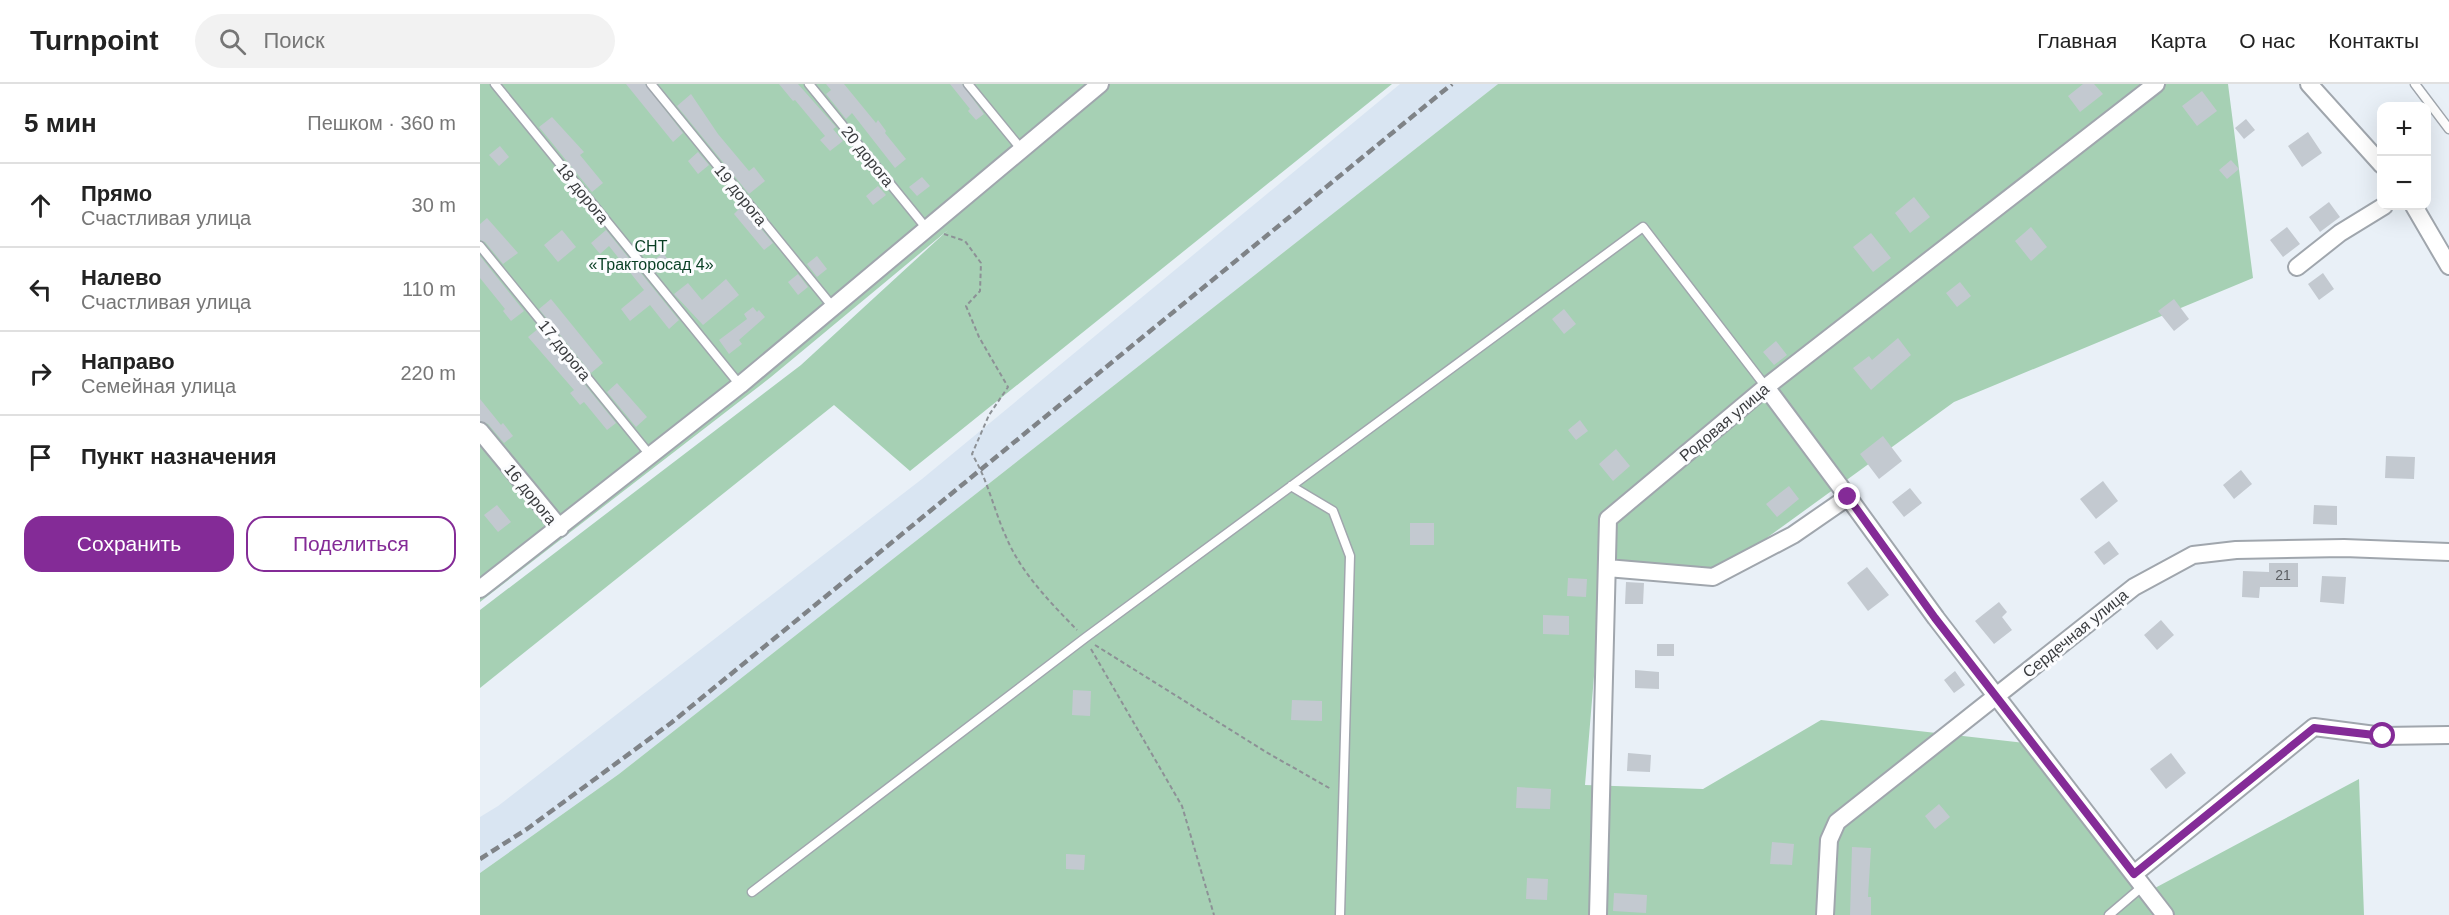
<!DOCTYPE html>
<html lang="ru">
<meta charset="utf-8">
<style>
body{margin:0;font-family:Arial,sans-serif;background:#f2f2f2;color:#222}
.controls{position:absolute;right:18px;top:18px;display:grid;overflow:hidden;border-radius:12px;box-shadow:0 6px 24px #0002}
.controls button{width:54px;height:54px;display:grid;place-items:center;padding:0;border:0;border-bottom:2px solid #e0e0e0;background:#fff;color:#222;font:30px sans-serif}
.stop{position:absolute;width:18px;height:18px;margin:-14px;border:4px solid #842b97;border-radius:50%;background:#fff}
.stop.end{background:#842b97;border-color:#fff;box-shadow:0 2px 6px #0008}
.list{margin:0;padding:0;list-style:none}
h2{display:flex;justify-content:space-between;align-items:center;height:78px;margin:0;padding:0 24px;font-size:26px}
h2 small{font-size:20px;font-weight:400;color:#767676}
.list li{display:grid;grid-template-columns:39px 1fr auto;gap:18px;align-items:center;box-sizing:border-box;height:84px;padding:0 24px;border-top:2px solid #e0e0e0}
.list b{display:block;font-size:22px;white-space:nowrap}
.list p{margin:0;font-size:20px;white-space:nowrap;color:#767676}
.list em{font-size:20px;font-style:normal;color:#767676}
.actions{display:flex;gap:12px;padding:18px 24px}
.actions a{flex:1;padding:14px 0;border:2px solid #842b97;border-radius:18px;text-align:center;font-size:21px;color:#842b97}
.actions .main{background:#842b97;color:#fff}
.icon{flex:none;width:33px;height:33px;fill:none;stroke:currentColor;stroke-width:2;stroke-linecap:round;stroke-linejoin:round}
.map{position:relative;flex:none;width:1969px;height:831px;overflow:hidden}
header{display:flex;align-items:center;gap:36px;box-sizing:border-box;height:84px;padding:0 30px;background:#fff;border-bottom:2px solid #e0e0e0}
header strong{font-size:28px}
nav{display:flex;gap:33px;margin-inline-start:auto;font-size:21px}
.search{width:420px;height:54px;background:#f2f2f2;display:flex;align-items:center;gap:15px;box-sizing:border-box;padding:0 21px;border-radius:33px;color:#767676;font-size:22px}
main{display:flex}
aside{flex:1;background:#fff}
.map>svg:first-child{display:block}
</style>
<header>
<strong>Turnpoint</strong>
<div class="search"><svg class="icon" aria-label="search" viewBox="0 0 24 24"><circle cx="10" cy="10" r="6"/><path d="M15 15l6 6"/></svg>Поиск</div>
<nav><a>Главная</a><a>Карта</a><a>О нас</a><a>Контакты</a></nav>
</header>
<main>
<aside>
<h2>5 мин<small>Пешком · 360 m</small></h2>
<ul class="list">
<li><svg class="icon" aria-label="ahead" viewBox="0 0 24 24"><path d="M12 20V5M6 11l6-6 6 6"/></svg><div><b>Прямо</b><p>Счастливая улица</p></div><em>30 m</em></li>
<li><svg class="icon" aria-label="left" viewBox="0 0 24 24"><path d="M17 20v-9H6M10 6l-5 5 5 5"/></svg><div><b>Налево</b><p>Счастливая улица</p></div><em>110 m</em></li>
<li><svg class="icon" aria-label="right" viewBox="0 0 24 24"><path d="M7 20v-9h11M14 6l5 5-5 5"/></svg><div><b>Направо</b><p>Семейная улица</p></div><em>220 m</em></li>
<li><svg class="icon" aria-label="arrive" viewBox="0 0 24 24"><path d="M6 21V4h12l-3 4 3 4H6"/></svg><div><b>Пункт назначения</b></div></li>
</ul>
<div class="actions"><a class="main">Сохранить</a><a>Поделиться</a></div>
</aside>
<div class="map">
<svg width="1969" height="831" viewBox="0 0 1969 831">
<rect width="100%" height="100%" fill="#e9f0f7"/>
<!-- built -->
<path fill="#d9e5f2" d="M920,0h98l-879,690 -139,99v-56l18,-11 424,-327z"/>
<!-- green -->
<path fill="#a6d0b4" d="M0,0h912l-482,387 -76,-66 -354,283v-78l321,-245 147,-135 -177,147 -291,225z
M1018,0h730l25,194 -299,124 -241,175 -110,-10 -18,218 118,4 118,-69 204,23 115,153 219,-117 5,136h-1884v-42l139,-99z"/>
<!-- building -->
<path fill="#c3c9d0" d="M146,0h19l38,49 -10,9z
M299,0h19l38,43 -3,2 10,12 -13,10 -10,-11 5,-4 -30,-36 -2,1z
M346,0h18l32,39 2,-3 8,11 -1,2 21,26 -11,9 -43,-55 -6,6 -20,-25 5,-4z
M470,0h12l22,30 -8,6 -8,-9 2,-2z
M1603,0h11l9,10 -23,18 -12,-16z
M1722,7l15,20 -20,15 -15,-20z
M211,10l27,40 31,37 5,-4 11,14 -16,13 -72,-88z
M72,33l32,35 -4,3 23,28 -11,9 -53,-65z
M1766,35l9,11 -11,9 -9,-11z
M1828,48l14,21 -20,14 -14,-21z
M20,62l9,11 -10,9 -10,-11z
M218,68l11,13 -11,9 -10,-13z
M1751,76l8,9 -12,10 -8,-9z
M442,93l8,9 -13,10 -8,-9z
M398,102l8,9 -13,10 -7,-9z
M1434,113l16,20 -20,16 -15,-20z
M1849,118l11,15 -20,15 -11,-15z
M262,122l31,37 -9,7 -30,-36z
M7,134l31,35 -15,11 -18,-22 -5,-2v-16z
M1551,143l16,20 -16,14 -16,-20z
M1807,143l13,17 -17,13 -13,-17z
M82,146l14,17 -18,15 -14,-17z
M126,146l73,90 -10,9 -19,-24 -20,16 -9,-12 23,-19 -35,-44 -9,8 -9,-11z
M1391,149l20,25 -18,14 -20,-25z
M183,169l7,9 -13,11 -8,-9z
M0,172l44,55 -13,10 -8,-10 2,-2 -25,-31z
M337,172l10,13 -10,8 -10,-13z
M1843,189l11,16 -15,11 -11,-16z
M318,190l10,13 -10,8 -10,-13z
M246,195l13,16 -36,30 -29,-31 14,-11 14,17z
M1480,198l11,14 -14,11 -11,-14z
M71,215l52,64 -12,10 -52,-64z
M1694,215l15,20 -15,12 -16,-20z
M273,223l4,5 2,-2 6,7 -26,23 3,4 -13,10 -10,-14 28,-21 -3,-5z
M1084,225l12,15 -12,10 -12,-15z
M59,244l77,95 -9,7 -23,-28 -4,3 -10,-12 4,-3 -46,-53z
M1418,254l13,17 -40,35 -18,-22 16,-12 3,4z
M1296,257l11,14 -13,10 -11,-13z
M137,299l30,34 -11,10 -29,-35z
M0,315l21,26 2,-2 10,13 -9,7 -16,-19 -8,-3z
M1100,336l8,11 -12,9 -8,-10z
M1403,352l19,25 -23,18 -19,-25z
M1136,365l14,17 -17,15 -14,-17z
M1906,372l29,1 -1,22 -29,-1z
M1761,386l11,14 -18,15 -11,-14z
M1623,397l15,20 -22,18 -16,-20z
M1309,402l10,13 -22,18 -11,-13z
M1430,404l12,15 -18,14 -12,-15z
M17,421l14,17 -13,10 -14,-17z
M1834,421l23,1v19l-24,-1z
M930,439h24v22h-24z
M1629,457l10,13 -15,11 -10,-13z
M1789,479h29v24h-38l-1,11 -17,-1 1,-26 26,1z
M1387,483l22,28 -21,16 -21,-28z
M1842,492l24,1 -2,27 -24,-2z
M1088,494l19,1 -1,18 -19,-1z
M1146,498l18,1 -1,21h-18z
M1519,518l8,10 -5,5 10,13 -18,14 -19,-23z
M1063,531l26,1v19l-26,-1z
M1681,536l13,15 -17,15 -13,-15z
M1177,560h17v12h-17z
M1155,586l24,2v17l-24,-1z
M1475,587l10,14 -11,8 -10,-13z
M593,606l18,1 -1,25 -18,-1z
M812,616l30,1v20l-31,-1z
M1148,669l23,2 -1,17 -23,-1z
M1691,669l15,20 -20,16 -16,-20z
M1037,703l34,2 -1,20 -34,-1z
M1459,720l11,13 -15,12 -10,-13z
M1292,758l22,2 -2,21 -22,-1z
M1372,763l19,1 -3,49h3v18h-21z
M586,770l19,1 -1,15 -18,-1z
M1047,794l21,1 -1,21 -21,-1z
M1134,809l33,2 -1,18 -33,-2z"/>
<g fill="none" stroke-linecap="round" stroke-linejoin="round">
<defs>
<path id="service" d="M15,0l245,301
M171,0l181,222
M329,0l118,145
M488,0l54,66
M1935,0l34,45
M0,162l170,209
M811,402l42,25 17,45 -10,359
M272,808l333,-254 558,-411 123,160
M1629,831l34,-29"/>
<path id="minor" d="M1829,0l73,81
M1934,122l35,60
M1817,183l43,-34 44,-27
M1286,303l82,110
M0,347l80,97
M1127,484l106,9 80,-42 55,-38 88,121 229,297
M0,505l260,-204 360,-301
M1654,790l180,-147 69,9 66,-1
M1118,831l10,-396 158,-132 390,-303
M1345,831l4,-75 8,-18 297,-235 59,-32 43,-5 108,-2 105,4"/>
</defs>
<!-- service casing -->
<use href="#service" stroke="#a0a6ad" stroke-width="11"/>
<!-- minor casing -->
<use href="#minor" stroke="#a0a6ad" stroke-width="20"/>
<!-- path -->
<path stroke="#8d9196" stroke-width="2" stroke-dasharray="4.5 3" stroke-linecap="butt" d="M464,150l21,7 16,22 -1,28 -14,15 13,31 29,50 -19,28 -17,39c16,26 22,57 35,85 15,35 44,64 70,91
M615,561l171,107 65,37
M611,565l91,157 32,109"/>
<!-- service -->
<use href="#service" stroke="#fff" stroke-width="8"/>
<!-- minor -->
<use href="#minor" stroke="#fff" stroke-width="16"/>
<!-- rail -->
<path stroke="#7f8387" stroke-width="4.5" stroke-dasharray="9 4.5" stroke-linecap="butt" d="M0,775l47,-30 144,-106 781,-639"/>
</g>
<g fill="none" stroke-linecap="round" stroke-linejoin="round">
<!-- route -->
<path stroke="#842b97" stroke-width="8" d="M1368,413l87,121 199,256 180,-146 69,8"/>
</g>
<g text-anchor="middle" stroke-width="6" stroke-linejoin="round" paint-order="stroke">
<!-- number labels -->
<g font-size="14" fill="#5c5f63">
<text x="1803" y="496">21</text>
</g>
<!-- street labels -->
<g font-size="16" fill="#3a3c3f" stroke="#fbfcfe">
<text transform="translate(388 72) rotate(51)" y="6">20 дорога</text>
<text transform="translate(103 109) rotate(51)" y="6">18 дорога</text>
<text transform="translate(261 111) rotate(51)" y="6">19 дорога</text>
<text transform="translate(85 266) rotate(51)" y="6">17 дорога</text>
<text transform="translate(1244 338) rotate(-40)" y="6">Родовая улица</text>
<text transform="translate(51 410) rotate(51)" y="6">16 дорога</text>
<text transform="translate(1595 549) rotate(-39)" y="6">Сердечная улица</text>
</g>
<!-- park labels -->
<g font-size="16" fill="#093f24" stroke="#fbfcfe">
<text x="171" y="168">СНТ<tspan x="171" dy="18">«Тракторосад 4»</tspan></text>
</g>
</g>
</svg>
<div class="controls">
<button>+</button>
<button>−</button>
</div>
<div class="stop" style="left:1903px;top:652px"></div>
<div class="stop end" style="left:1368px;top:413px"></div>
</div>
</main>
